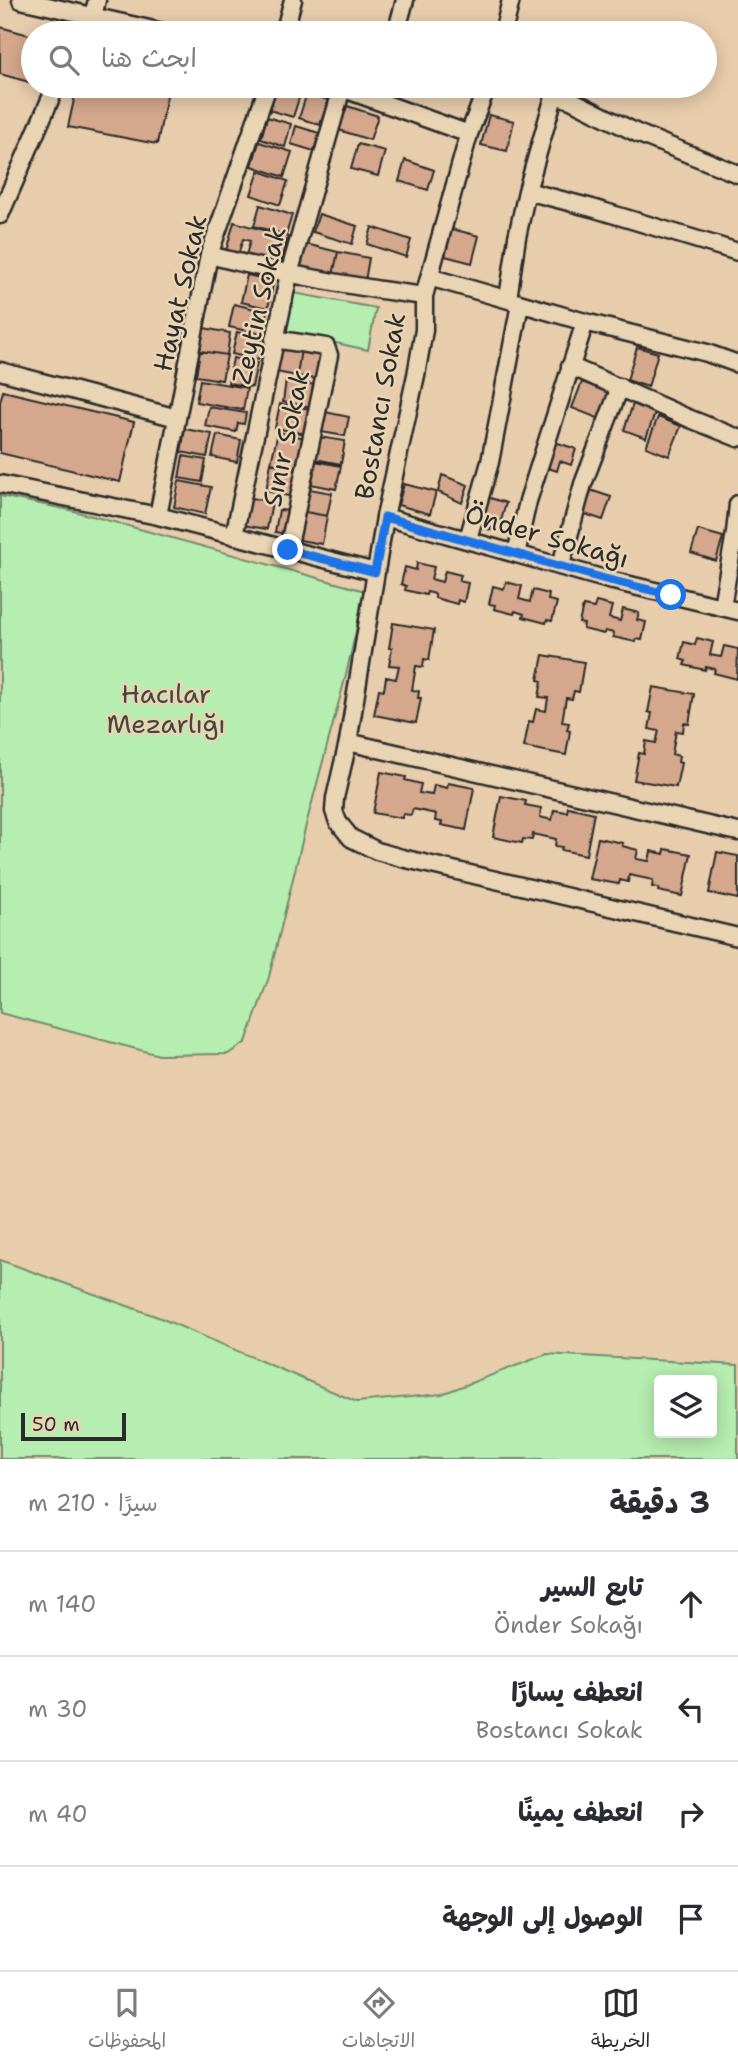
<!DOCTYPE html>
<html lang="ar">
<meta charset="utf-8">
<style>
body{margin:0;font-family:"Shantell Sans","Playpen Sans Arabic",sans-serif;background:#f2f2f3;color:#2b2b33;direction:rtl}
.controls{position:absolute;right:21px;bottom:21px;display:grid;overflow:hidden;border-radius:7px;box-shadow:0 4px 18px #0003}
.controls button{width:63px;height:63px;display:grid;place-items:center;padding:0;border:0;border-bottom:2px solid #e1e1e2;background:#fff;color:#2b2b33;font:35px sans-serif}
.scale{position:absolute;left:21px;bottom:18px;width:105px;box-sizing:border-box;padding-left:7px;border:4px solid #2b2b2b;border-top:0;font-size:19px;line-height:24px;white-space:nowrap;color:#2b2b2b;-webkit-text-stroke:5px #e9d4b3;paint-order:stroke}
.stop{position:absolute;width:21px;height:21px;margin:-16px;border:5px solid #1a73e8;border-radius:50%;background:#fff}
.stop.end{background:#1a73e8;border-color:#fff;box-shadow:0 2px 7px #0008}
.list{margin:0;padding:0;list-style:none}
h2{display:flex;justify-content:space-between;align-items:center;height:91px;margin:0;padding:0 28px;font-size:30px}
h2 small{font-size:23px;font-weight:400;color:#7c7c81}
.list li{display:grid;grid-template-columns:46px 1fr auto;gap:21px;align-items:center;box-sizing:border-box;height:105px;padding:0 28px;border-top:2px solid #e1e1e2}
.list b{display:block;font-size:26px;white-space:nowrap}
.list p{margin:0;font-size:23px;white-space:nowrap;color:#7c7c81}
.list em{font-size:23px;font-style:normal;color:#7c7c81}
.icon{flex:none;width:38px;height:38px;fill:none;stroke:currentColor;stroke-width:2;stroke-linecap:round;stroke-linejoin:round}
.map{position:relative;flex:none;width:738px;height:1459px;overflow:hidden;direction:ltr}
.search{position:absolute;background:#fff;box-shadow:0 4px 18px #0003;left:21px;right:21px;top:21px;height:77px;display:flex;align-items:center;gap:18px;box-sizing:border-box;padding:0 24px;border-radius:38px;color:#7c7c81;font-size:26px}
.sheet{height:511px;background:#fff}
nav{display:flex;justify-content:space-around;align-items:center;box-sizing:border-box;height:98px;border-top:2px solid #e1e1e2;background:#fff;font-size:19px;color:#7c7c81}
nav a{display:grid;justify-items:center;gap:4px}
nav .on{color:#2b2b2b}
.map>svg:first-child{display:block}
</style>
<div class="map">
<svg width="738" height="1459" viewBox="0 0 738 1459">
<rect width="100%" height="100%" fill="#e8cdad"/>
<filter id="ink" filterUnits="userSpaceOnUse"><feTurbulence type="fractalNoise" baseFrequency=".0143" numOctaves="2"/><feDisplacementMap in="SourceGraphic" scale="14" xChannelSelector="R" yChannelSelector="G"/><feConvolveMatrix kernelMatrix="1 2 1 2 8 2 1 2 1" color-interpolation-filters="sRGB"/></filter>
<g filter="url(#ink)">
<!-- green -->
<path fill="#b6edb0" stroke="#708c6e" stroke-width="2" fill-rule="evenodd" d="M288,292l88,16 -8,42 -87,-19z
M0,496l70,14 295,81 -19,84 -39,146 -38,156 -23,65 -18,12 -69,1 -159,-42z
M0,1260l158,57 199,85 85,-8 105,-40 191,11v94h-738zM712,1380v53h-53v-53z"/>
<!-- building -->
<path fill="#d5a88d" stroke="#2b2b2b" stroke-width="2" d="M0,27l33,9v28l-4,18 -29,-8z
M77,86h92l-12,58 -89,-17z
M277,86h6l18,6 -8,25 -24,-7z
M307,93l21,7 -8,25 -21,-7z
M347,106l31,10 -8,24 -31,-10z
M489,115l25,6 -7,30 -26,-6z
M267,117l24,7 -6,23 -24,-8z
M296,126l23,7 -5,18 -23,-7z
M259,142l33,10 -8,25 -32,-11z
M358,144l27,7 -7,25 -27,-7z
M405,160l29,10 -6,20 -29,-9z
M259,171l29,10 -8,24 -29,-10z
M260,205l32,10 -6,20 -32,-9z
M319,214l38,12 -5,18 -39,-12z
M234,222l54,15 -8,28 -34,-10 4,-14 -7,-2 -5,16 -12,-4z
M372,227l39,13 -5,17 -39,-13z
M452,229l27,7 -7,27 -27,-7z
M306,244l32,8 -5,23 -33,-7z
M338,252l31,6 -4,23 -32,-6z
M247,275l27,6 -6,27 -27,-6z
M234,304l33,8 -5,22 -33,-7z
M204,328l26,5 -3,22 -27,-4z
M237,332l25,6 -4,22 -26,-6z
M280,346l21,3 -4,27 -21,-4z
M637,347l21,6 -10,34 -21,-7z
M301,349l20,4 -4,26 -20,-3z
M200,351l27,4 -5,25 -26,-4z
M233,358l24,5 -5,24 -24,-4z
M200,380l47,8 -4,22 -47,-8z
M286,380l30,5 -4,22 -29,-5z
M582,382l28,11 -10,26 -28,-11z
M3,391l131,31 -14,60 -120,-29v-51z
M634,401l22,9 -10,28 -22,-8z
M280,404l31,5 -5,25 -31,-6z
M209,407l37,6 -2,11 -6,-1 -2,9 -31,-6z
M325,412l24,5 -4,19 -24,-4z
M658,417l23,9 -12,30 -23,-9z
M185,429l27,5 -5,23 -26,-5z
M278,432l27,6 -6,31 -28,-6z
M217,435l24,5 -4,22 -25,-5z
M319,437l26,4 -4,23 -26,-5z
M552,441l24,8 -5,16 -11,-4 -3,10 -12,-4z
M183,456l23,4 -4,22 -23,-4z
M310,460l31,6 -5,23 -30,-6z
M271,463l28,6 -6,28 -27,-6z
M442,475l26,10 -6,18 -24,-11z
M179,481l32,6 -6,27 -31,-7z
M404,484l32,8 -6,22 -32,-9z
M304,488l28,5 -5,23 -27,-5z
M590,490l21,7 -8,23 -21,-7z
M247,497l25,5 -5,27 -25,-4z
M487,497l19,6 -7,25 -8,-2v4l-11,-4z
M279,510l11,1 -4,23 -11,-2z
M300,511l27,5 -5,28 -28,-5z
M698,530l25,7 -7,24 -25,-8z
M417,563l17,4 -3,12 11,3 3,-11 16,4 -2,6 9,2 -4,19 -6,-2 -1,4 -22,-6v-4l-8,-2 -1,3 -21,-5 1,-4 -5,-2 4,-17 11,3z
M506,582l16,4 -3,13 11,3 3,-12 16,4 -1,6 9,2 -5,19 -5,-1 -1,3 -23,-6 1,-3 -9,-3 -1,3 -20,-5 1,-4 -6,-1 4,-18 11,3z
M596,602l16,4 -3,12 11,3 3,-12 16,4 -2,7 9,2 -4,18 -6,-1v3l-23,-5 1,-4 -9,-2 -1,3 -21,-5 1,-5 -5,-1 4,-17 11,2z
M393,623l41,7 -5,30 -5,-1 -1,8 -7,-1 -4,24 7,1 -1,7h3l-5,25 -42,-8 5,-26 5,1 2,-13 10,2 3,-13 -10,-1 3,-17h-3z
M697,638l16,4 -3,13 11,2 3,-11 14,3 -1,30 -23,-6 1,-4 -9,-2 -1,3 -21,-5 2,-4 -6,-2 4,-17 11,3z
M543,655l41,7 -5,30 -5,-1 -2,8 -6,-1 -4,24 7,1 -2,7 3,1 -4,24 -42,-8 5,-26 4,1 3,-13 10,2 2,-13 -9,-1 3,-16 -4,-1z
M653,687l41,7 -5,30 -5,-1 -1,9 -7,-1 -4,23 7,2 -1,6 3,1 -5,24 -42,-7 5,-27 5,1 2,-13 10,2 3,-12 -10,-2 3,-16 -4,-1z
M381,772l25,5 -1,3 16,4 -2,9 13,2 2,-10 13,3 1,-5 26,5 -8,42 -25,-5 1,-3 -7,-1 1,-7 -23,-5 -2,6 -8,-1 -1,4 -29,-5z
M501,796l25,5 -1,4 16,3 -1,9 12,3 2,-10 13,2 1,-5 26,6 -8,42 -25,-5 1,-3 -7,-1 1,-7 -23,-5 -1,6 -9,-1 -1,4 -29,-6z
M598,838l25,5 -1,3 16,4 -2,9 13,2 2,-10 13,3 1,-5 26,5 -9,42 -24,-5 1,-3 -7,-1 1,-7 -24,-5 -1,7 -8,-2 -1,4 -30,-5z
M717,852l21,4v43l-29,-6z"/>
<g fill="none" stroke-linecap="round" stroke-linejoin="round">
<defs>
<path id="street" d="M21,0l146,33
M83,33l10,-17 4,-16
M284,33l9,-33
M396,33l9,-33
M503,33l8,-33
M336,86l133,48
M487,86l-18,48 -45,162v34l-8,45 -31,142 -37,225 -13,56 -1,13 4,11 13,16 26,13 25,7 336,79
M555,95l16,5 66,33 101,41
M527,191l65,17 146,44
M0,215l56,-129
M209,255c71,18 143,32 215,41
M429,277l156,45 122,31 31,11
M508,299l9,-62 10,-46 30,-105
M274,339l52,8 3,8 -41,195
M570,366l118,52 50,20
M0,371l177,47
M0,484l158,32 217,56
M158,516l51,-261 59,-169
M385,517l220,62 133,32
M234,536l55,-262 53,-186
M468,539l22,-77 30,-158
M516,554l12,-53 57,-179
M561,565l22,-81 37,-97
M722,606l13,-73 3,-29
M348,742l390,90"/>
</defs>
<!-- street casing -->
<use href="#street" stroke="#2b2b2b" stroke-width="21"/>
<!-- street -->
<use href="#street" stroke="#e9d4b3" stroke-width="16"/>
</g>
</g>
<g fill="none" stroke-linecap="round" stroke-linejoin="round" filter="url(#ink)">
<!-- route -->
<path stroke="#1a73e8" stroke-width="9" d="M288,550l87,22 10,-55 220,62 66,16"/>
</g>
<g text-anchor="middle" stroke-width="5" stroke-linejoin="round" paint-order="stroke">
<!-- street labels -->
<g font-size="26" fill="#2b2b2b" stroke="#e9d4b3">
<text transform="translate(180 293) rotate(-77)" y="9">Hayat Sokak</text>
<text transform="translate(259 305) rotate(-77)" y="9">Zeytin Sokak</text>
<text transform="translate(380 406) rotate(-80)" y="9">Bostancı Sokak</text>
<text transform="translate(286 438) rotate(-78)" y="9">Sınır Sokak</text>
<text transform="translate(547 536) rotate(16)" y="9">Önder Sokağı</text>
</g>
<!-- park labels -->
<g font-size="26" fill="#40483f" stroke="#e9d4b3">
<text x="166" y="703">Hacılar<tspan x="166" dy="30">Mezarlığı</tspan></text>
</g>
</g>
</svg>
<div class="controls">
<button><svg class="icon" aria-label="layers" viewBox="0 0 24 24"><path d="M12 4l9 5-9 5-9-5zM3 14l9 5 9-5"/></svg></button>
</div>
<div class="scale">50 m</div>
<div class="stop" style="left:671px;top:595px"></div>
<div class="stop end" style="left:288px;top:550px"></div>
<div class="search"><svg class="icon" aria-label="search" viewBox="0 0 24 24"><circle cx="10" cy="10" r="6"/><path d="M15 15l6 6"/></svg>ابحث هنا</div>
</div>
<section class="sheet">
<h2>3 دقيقة<small>سيرًا · 210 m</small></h2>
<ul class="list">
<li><svg class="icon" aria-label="ahead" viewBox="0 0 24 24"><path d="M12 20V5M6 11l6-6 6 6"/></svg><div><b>تابع السير</b><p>Önder Sokağı</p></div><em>140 m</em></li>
<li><svg class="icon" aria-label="left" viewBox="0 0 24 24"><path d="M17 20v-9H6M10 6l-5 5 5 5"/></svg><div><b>انعطف يسارًا</b><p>Bostancı Sokak</p></div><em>30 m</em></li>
<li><svg class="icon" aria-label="right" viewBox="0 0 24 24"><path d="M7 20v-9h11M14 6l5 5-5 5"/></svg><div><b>انعطف يمينًا</b></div><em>40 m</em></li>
<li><svg class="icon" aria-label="arrive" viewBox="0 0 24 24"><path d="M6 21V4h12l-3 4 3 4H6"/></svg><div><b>الوصول إلى الوجهة</b></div></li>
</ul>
</section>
<nav>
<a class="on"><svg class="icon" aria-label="map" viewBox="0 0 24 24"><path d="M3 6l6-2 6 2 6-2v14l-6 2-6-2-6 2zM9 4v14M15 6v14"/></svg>الخريطة</a>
<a><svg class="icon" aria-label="directions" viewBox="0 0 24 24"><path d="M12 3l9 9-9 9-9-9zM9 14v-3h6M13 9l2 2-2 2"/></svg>الاتجاهات</a>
<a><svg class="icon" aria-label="saved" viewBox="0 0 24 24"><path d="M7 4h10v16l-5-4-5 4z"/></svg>المحفوظات</a>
</nav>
